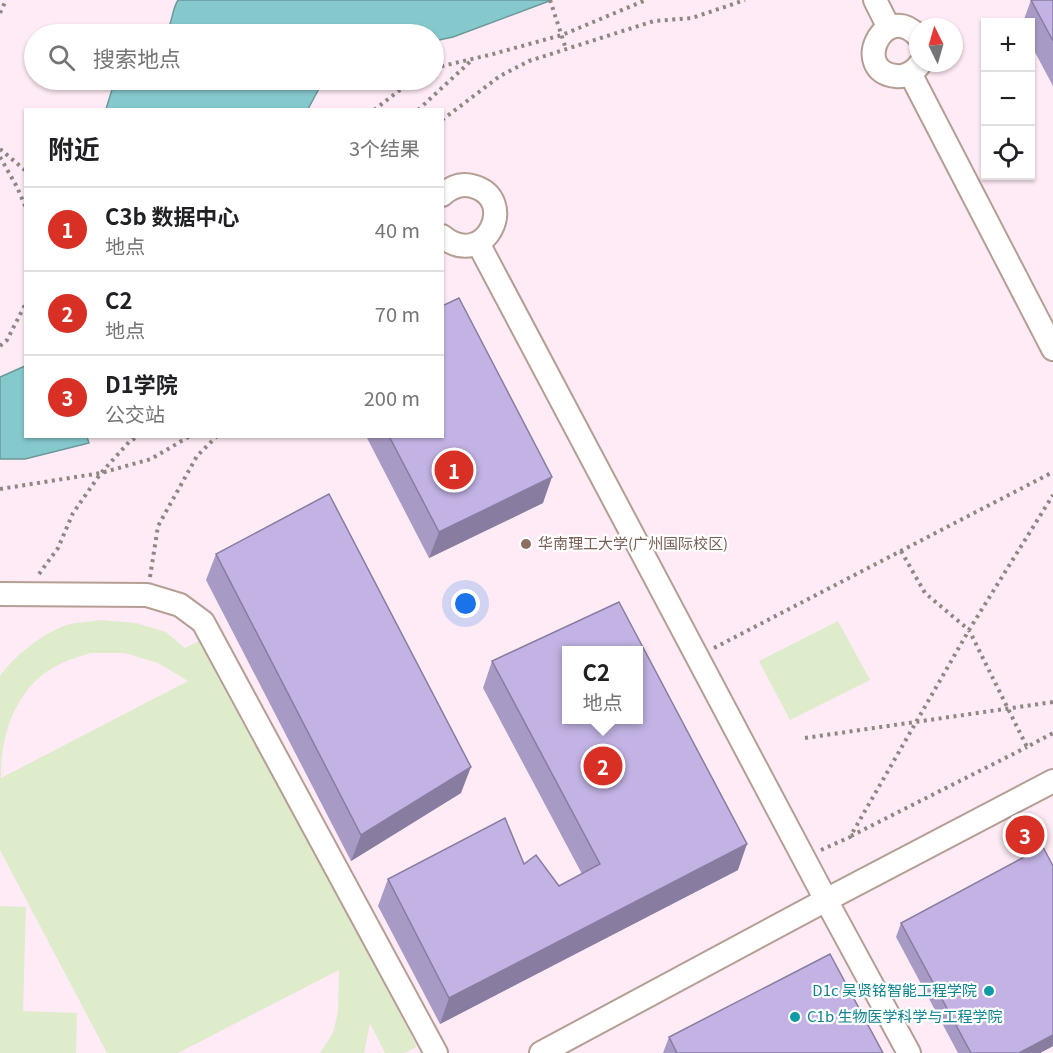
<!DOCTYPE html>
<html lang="zh">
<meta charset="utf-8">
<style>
body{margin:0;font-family:Georgia,"Noto Sans SC",serif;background:#f6f6f6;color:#202124}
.controls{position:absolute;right:18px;top:18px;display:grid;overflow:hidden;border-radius:0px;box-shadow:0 2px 4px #0004}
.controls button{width:54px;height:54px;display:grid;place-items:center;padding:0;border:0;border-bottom:2px solid #e0e0e0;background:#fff;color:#202124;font:30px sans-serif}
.compass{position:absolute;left:909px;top:18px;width:54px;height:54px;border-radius:50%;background:#fff;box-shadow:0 2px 4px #0004;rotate:355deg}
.you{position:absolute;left:466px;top:604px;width:21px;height:21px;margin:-15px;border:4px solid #fff;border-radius:50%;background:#1a73e8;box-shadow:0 0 0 9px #1a73e833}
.badge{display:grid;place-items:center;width:39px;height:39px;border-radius:50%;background:#d93025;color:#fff;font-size:20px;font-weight:700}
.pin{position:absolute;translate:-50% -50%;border:3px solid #fff;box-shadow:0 2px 6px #0006}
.popup{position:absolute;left:562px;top:646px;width:81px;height:78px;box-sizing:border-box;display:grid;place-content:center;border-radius:0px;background:#fff;filter:drop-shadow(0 2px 4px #0005);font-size:20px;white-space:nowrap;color:#757577}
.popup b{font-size:22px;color:#202124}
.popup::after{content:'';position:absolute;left:50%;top:100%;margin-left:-12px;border:12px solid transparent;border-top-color:#fff}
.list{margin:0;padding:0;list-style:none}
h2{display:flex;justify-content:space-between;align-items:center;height:78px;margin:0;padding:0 24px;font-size:26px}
h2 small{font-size:20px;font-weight:400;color:#757577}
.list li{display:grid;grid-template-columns:39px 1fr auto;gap:18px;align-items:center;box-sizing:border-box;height:84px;padding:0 24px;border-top:2px solid #e0e0e0}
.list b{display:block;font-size:22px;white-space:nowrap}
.list p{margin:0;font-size:20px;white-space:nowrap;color:#757577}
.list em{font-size:20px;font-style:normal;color:#757577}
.icon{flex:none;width:33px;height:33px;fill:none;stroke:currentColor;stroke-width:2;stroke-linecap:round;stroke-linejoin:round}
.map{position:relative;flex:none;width:1053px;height:1053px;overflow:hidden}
.search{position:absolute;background:#fff;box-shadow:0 2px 4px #0004;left:24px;top:24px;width:420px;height:66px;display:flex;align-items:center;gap:15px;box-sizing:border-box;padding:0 21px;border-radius:33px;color:#757577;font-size:22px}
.panel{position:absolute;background:#fff;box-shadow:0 2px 4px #0004;left:24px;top:108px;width:420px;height:330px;border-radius:0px}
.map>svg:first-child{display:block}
</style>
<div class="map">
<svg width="1053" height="1053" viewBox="0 0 1053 1053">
<rect width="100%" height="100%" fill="#fffaf8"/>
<!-- education -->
<path fill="#feebf5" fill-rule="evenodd" d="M0,0h1053v1053h-1053zM986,22h44v154h-44zM918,27h36v36h-36zM34,34h400v46h-400zM26,110h416v326h-416zM567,650h72v70h-72z"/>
<!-- green -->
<path fill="#deeccc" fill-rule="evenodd" d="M100,620l36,3 30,9 19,16 20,-10 212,409 -13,6h-19l-15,-30 -6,30h-44l13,-20 5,-21 1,-42 -161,83h-71l-107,-203v-174c13,-19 44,-44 67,-51 10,-3 22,-3 33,-5zM91,653h34l33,10 30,18 -187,97c-1,-44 16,-94 59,-114 10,-5 21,-8 31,-11z
M838,621l32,59 -80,40 -31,-59z
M0,906l26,1 -3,104 54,2 -1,40h-76z"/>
<!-- water -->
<path fill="#85c9cd" stroke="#6b9899" stroke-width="1.5" d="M178,0h374l-99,37 -19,4v-7h-269c8,-10 6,-23 13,-34z
M115,80h213l-7,5 -13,24h-202z
M25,366l1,70 61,1 2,6 -64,16h-25v-82z"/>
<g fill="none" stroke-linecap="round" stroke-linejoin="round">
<defs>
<path id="minor" d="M875,0l14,28
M918,36c-34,-36 -68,35 -22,40 9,1 18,-4 24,-12
M910,73l143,276
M442,195c9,-8 19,-12 30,-9 48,12 13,86 -30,50
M478,243l348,657 83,153
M0,594l147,1 33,10 23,17 233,431
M541,1053l285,-153 227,-119"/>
</defs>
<!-- minor casing -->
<use href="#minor" stroke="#b59e94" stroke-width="26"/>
<!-- path -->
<path stroke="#8e8784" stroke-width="4" stroke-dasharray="3 4.5" stroke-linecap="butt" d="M0,13l6,-13
M434,68l59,-14 69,-19 84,-35
M374,110l39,-30
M418,110l55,-51
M442,120l58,-44 29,-15 125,-40 38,-3 53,-18
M0,149l26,22
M0,157l17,30 9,21
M0,346l7,-6 19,-37
M0,489l101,-16 50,-14 39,-23
M901,551l24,42 44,37 58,117 26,-14
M39,574l19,-26 15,-35 28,-40 28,-31 9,-6
M150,577l8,-51 39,-70 20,-20
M714,648l339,-176
M805,738l248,-36
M851,836l176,-89
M821,850l29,-13 119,-207 84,-135"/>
<!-- minor -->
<use href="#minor" stroke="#fff" stroke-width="22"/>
<!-- path-bridge -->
<path stroke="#8e8784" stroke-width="4" stroke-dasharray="3 4.5" stroke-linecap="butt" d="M550,0l16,49"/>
</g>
<!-- wall -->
<path fill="#a79ac4" d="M1031,0h22v86l-23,-43v-21h-7z
M366,436h76l101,67 -114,55z
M216,554l245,239 -110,68 -145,-281z
M492,661l246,209 -298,154 -62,-118 10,-27 171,7 23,-12 -99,-186z
M901,923l152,123 -13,7h-82l-62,-116z
M669,1037l214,16h-220z"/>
<!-- shaded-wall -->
<path fill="#887da0" d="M552,477l-9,26 -114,55 10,-26z
M471,767l-10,26 -110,68 10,-26z
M747,844l-9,26 -298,154 9,-26z
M1053,1035v11l-13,7h-21z"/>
<!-- building -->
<path fill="#c2b3e4" stroke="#887da0" stroke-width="1.5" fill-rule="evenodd" d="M1031,0h22v41z
M459,298l93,179 -113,55 -50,-96h53v-130z
M329,494l142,273 -110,68 -145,-281z
M619,602l128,242 -298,154 -61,-119 117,-61 19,46 12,-9 23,31 41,-22 -108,-203zM567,651h72v69h-72z
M1043,847l10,19v169l-34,18h-48l-70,-130z
M830,954l53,99h-206l-8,-16z"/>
<!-- markers -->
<circle fill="#8d6e63" stroke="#fff" stroke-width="2" cx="526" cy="544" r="6"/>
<g fill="#0f9aa8" stroke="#fff" stroke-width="2">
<circle cx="989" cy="991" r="6"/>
<circle cx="795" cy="1017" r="6"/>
</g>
<g text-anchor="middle" stroke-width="4.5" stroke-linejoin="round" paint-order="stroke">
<!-- education labels -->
<g font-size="15" fill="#785e54" stroke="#fff" text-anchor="start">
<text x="538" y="549">华南理工大学(广州国际校区)</text>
</g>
<!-- culture labels -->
<g font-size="15" fill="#0d838f" stroke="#fff" text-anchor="end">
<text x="977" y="996">D1c 吴贤铭智能工程学院</text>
<text x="807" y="1022" text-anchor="start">C1b 生物医学科学与工程学院</text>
</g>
</g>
</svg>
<div class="controls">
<button>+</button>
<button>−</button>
<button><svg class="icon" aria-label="locate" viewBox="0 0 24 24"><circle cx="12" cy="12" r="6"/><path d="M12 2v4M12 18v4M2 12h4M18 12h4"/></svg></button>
</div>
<svg class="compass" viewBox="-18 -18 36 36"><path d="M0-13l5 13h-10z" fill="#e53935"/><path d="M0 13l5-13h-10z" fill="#757577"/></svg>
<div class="you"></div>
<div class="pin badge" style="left:454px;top:470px">1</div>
<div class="pin badge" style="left:603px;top:766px">2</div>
<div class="popup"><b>C2</b>地点</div>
<div class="pin badge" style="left:1025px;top:835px">3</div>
<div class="search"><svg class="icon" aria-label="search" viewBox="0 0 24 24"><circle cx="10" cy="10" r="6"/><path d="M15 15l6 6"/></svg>搜索地点</div>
<section class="panel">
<h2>附近<small>3个结果</small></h2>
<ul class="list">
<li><span class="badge">1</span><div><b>C3b 数据中心</b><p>地点</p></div><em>40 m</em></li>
<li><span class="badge">2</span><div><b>C2</b><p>地点</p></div><em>70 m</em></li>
<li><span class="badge">3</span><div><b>D1学院</b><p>公交站</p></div><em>200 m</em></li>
</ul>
</section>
</div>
